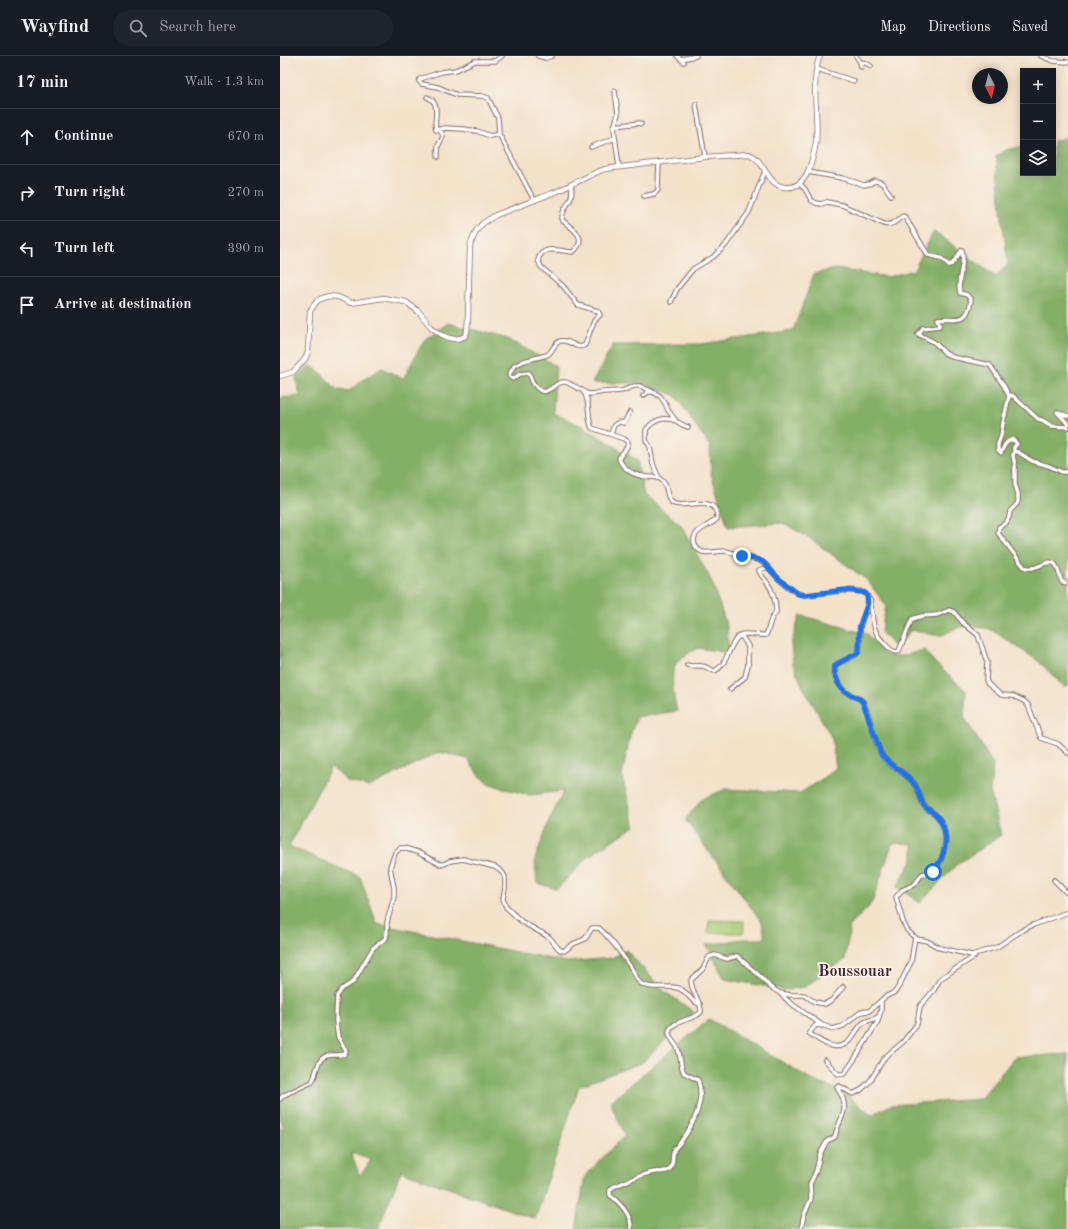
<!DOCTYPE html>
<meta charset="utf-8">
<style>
body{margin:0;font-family:"Old Standard TT",serif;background:#20242c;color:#f1f3f6}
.controls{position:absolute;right:12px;top:12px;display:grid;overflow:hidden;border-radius:0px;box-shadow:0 2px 10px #0003}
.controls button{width:36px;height:36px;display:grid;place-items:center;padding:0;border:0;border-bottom:1px solid #363941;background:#171b24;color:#f1f3f6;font:20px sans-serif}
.compass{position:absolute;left:692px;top:12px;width:36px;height:36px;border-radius:50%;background:#171b24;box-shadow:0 2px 10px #0003;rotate:173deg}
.stop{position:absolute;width:12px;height:12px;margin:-9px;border:3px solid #1a73e8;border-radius:50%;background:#fff}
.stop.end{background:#1a73e8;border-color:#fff;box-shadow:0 1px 4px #0008}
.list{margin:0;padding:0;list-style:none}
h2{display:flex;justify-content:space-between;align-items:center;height:52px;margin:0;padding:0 16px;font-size:17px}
h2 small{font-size:13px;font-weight:400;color:#9ea1a6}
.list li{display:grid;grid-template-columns:26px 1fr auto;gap:12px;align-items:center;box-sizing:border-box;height:56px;padding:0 16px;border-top:1px solid #363941}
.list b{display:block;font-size:15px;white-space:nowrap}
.list em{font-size:13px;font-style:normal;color:#9ea1a6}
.icon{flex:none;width:22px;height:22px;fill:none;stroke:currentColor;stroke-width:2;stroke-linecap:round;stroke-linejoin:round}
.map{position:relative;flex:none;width:788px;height:1173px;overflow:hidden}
header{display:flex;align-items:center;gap:24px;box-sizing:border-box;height:56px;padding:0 20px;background:#171b24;border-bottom:1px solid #363941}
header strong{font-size:19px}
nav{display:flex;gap:22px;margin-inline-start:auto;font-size:14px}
.search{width:280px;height:36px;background:#20242c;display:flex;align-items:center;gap:10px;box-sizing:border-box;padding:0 14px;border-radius:22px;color:#9ea1a6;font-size:15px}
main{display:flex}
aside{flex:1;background:#171b24}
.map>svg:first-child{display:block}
</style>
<header>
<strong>Wayfind</strong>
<div class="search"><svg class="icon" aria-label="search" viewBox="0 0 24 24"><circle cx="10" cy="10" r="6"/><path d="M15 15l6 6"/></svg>Search here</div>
<nav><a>Map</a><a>Directions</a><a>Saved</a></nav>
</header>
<main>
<aside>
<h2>17 min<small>Walk · 1.3 km</small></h2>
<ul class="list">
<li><svg class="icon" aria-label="ahead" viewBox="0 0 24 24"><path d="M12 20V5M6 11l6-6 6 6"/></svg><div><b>Continue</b></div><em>670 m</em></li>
<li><svg class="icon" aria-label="right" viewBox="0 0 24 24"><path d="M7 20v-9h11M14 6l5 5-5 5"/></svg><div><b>Turn right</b></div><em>270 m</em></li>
<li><svg class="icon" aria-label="left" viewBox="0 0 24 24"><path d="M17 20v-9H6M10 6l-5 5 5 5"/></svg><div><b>Turn left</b></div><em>390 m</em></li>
<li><svg class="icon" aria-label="arrive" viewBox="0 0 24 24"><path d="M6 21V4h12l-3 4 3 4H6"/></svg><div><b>Arrive at destination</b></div></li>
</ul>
</aside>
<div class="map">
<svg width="788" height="1173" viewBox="0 0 788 1173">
<rect width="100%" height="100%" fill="#f7f3e8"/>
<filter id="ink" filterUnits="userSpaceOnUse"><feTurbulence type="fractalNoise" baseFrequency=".025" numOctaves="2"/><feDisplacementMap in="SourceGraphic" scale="8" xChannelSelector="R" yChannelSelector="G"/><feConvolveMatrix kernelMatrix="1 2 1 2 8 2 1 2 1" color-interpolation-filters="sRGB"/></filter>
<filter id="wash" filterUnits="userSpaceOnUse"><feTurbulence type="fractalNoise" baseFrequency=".012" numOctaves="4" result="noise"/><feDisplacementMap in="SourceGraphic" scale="16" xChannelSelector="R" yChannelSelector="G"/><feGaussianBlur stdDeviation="0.9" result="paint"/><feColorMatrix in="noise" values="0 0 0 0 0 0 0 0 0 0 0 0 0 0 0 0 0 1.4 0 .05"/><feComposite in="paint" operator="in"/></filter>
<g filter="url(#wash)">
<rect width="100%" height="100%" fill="#f4e1c9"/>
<!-- built -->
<path fill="#f3d4bf" d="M548,48l4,2 -1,40 -10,-1v-2l-2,-1 1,-37z"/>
<!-- green -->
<path fill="#a4cb75" stroke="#777550" d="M429,864l35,1 -1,12h-35z"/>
<!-- forest -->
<path fill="#83af66" stroke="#666748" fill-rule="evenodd" d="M788,79v551l-4,1 -27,-27 -47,-31 -18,-3 -13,1 -19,9 -29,-6 -15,19 -15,-17 5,-26 -19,-26 -59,-43 -25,-14 -55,4 -17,-53 -1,-28 -35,-51 -38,-12h-45l21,-38 88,-1 92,-13 21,-57 22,-5 52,8 26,-7 20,-39 62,46 12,-13 -6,-46 -6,-62 10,-6 17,-3v26h30v-32l8,-2z
M168,267l60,16 48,27 -3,47 29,13 55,34 7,35 37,30 31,57 15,45 2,26 -31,-5c-6,4 -16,8 -21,14 -8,10 -3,37 0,49l-40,6 -7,19 -8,40 13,50 -45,29 -33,34 -20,-6 -2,-24 15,-40 14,-28 -34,4 -25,-6 -17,-6 -10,-8 -10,-16 -29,-7 -70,35 -22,-6 -16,-14 -42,79 71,31 17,47 190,38 45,-4 14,-8 38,41 30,21 -51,50 -64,24 -44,133 -134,-48 -23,58h-98v-101l5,1 -5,-8v-723l20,-2 -4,-18 14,-13 11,8 16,17 12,1 14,-11 19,-12 21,11 21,-39zM71,1097l20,7 -11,16z
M520,559l67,19 19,21 16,1 22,-6 11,13 31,28 -2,26 29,47 -3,27 11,44 -45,30 -36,38 -23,-16 16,-28v-15l-14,-1 -7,1 -19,56 -5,8 -18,17 -5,35 -20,12 -20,15 -20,3 -60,-11 -19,-34 37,-6h22l-3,-17 -77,-102 17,-21 24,-10 74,4 18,-11 18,-14 -4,-30 -29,-51 -10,-23 -2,-20z
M429,963l107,63 26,9 29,24 20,-10 89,-6 35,-42 53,-3v175h-492l9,-53 40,-41 -15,-33z"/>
</g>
<g filter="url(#ink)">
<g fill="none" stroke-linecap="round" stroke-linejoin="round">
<defs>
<path id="minor" d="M222,0l-7,5h-20l-19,9 -15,2 -21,7 -1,2 3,3 16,3 19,8 25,1 6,2 10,20 1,16 35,66
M258,0l8,2 6,-2
M397,0l7,6
M576,0l4,6 1,5
M761,0l12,5 15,1
M401,3l15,-3
M580,6l6,1 5,3
M537,13l37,12
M335,35l3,23 -4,14 5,39
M147,41c15,6 6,21 9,33l9,-2 18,1 14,2 13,5 9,-2
M416,48l9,53
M334,70l25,-3 2,1
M311,91l24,-9
M158,101v-11l5,-9 -1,-4 -3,-3
M528,116l34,6 22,7 5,-1 6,-3 5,1 3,2 8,11
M520,128l5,5 6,11 5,3 5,1 6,-2 15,3 42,19c9,2 12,-3 19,-8l2,1 23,38 13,3 8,7 3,-1 10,-14c4,15 -6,28 -2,43l7,2 4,5c-4,27 -17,16 -33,19l2,5v2l-17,2 -5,6 16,8 11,11 7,4 38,8 14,21 5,10
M291,129c4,18 -8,19 -9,33l1,3c10,8 26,17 10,31 -11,0 -30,-9 -35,8l3,7 22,19 15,19 20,6 2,4 -6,6 -9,24c-9,6 -15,-7 -25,-4 -7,3 -7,11 -13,14l-23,6 -10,5 -5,9 1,2 3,2 7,-5 9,-1c2,4 2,8 5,11 13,19 19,-4 31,-2 3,0 6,3 9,4 3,2 8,3 10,6 7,11 3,28 8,36l32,11 4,3c0,8 -6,10 -9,16 2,9 14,17 23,18 6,2 12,0 18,3 10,5 4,22 15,25 13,4 43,-11 42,15 -7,7 -28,12 -22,26 6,13 21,5 31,6 5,1 10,3 14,5 6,1 12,2 18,4 7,2 11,8 16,14 5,6 21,20 29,21 13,1 53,-10 63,-1 7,6 -6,26 -6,34 -1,28 3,24 -23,36l-2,2c-2,10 5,24 14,28 5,3 10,3 14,8 8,16 10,36 18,52 6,12 21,16 30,26 8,7 8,16 12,24 3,6 10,7 14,12 14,16 9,41 -4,56l-11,2 -7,10 -13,6 -6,7 7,25 4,8 5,5 5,4 10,2 13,7 32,7 25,-8 24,-16 12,-6 35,-13
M364,140l10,-2 4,-4 1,-28
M391,246l6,-13 16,-20 20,-12 12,-11 24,-34 16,-41
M304,337l8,1 11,-2 19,-1 12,-5h6l11,5 9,5 5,7 3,7 8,11
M363,340l5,-4h5
M788,360l-11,-4 11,12
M331,378l3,-9 5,-3 5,1 6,-11
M734,395v-4l3,-3 -4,-5c-8,3 -9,7 -12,14l-3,-3v-6l3,-8 2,-13 6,-27 3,-1 26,24 4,1 10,6 16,1
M379,422l-6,-14 -3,-17 -4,-7v-10c7,-10 18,-14 30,-9 4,2 7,5 12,6
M786,527l-4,-1c-3,-5 -3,-13 -7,-18 -6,-7 -21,9 -31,3l-26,-34 1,-6 7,-4 3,-6 1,-6 7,-7 1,-3v-7l-3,-10v-18l-2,-11 1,-4 4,1 14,9 17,5 13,6h6
M590,544c4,19 0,30 16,45 3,3 5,6 10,7l3,-1 13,-32 10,-3 15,-1 12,-5 5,2 9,11 15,12 9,27 -1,18 2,4 13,11 12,1 11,5 4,4 13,33 17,6 10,9
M407,609c5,2 9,0 15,1 4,0 8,4 13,5 14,-8 13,-27 25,-36 5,-3 19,1 26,0 5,-10 2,-14 10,-23 0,-11 -3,-22 -10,-31 -3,-4 -6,-6 -7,-11l9,-3
M450,633l15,-12 3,-12v-19l-7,-11
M774,824l14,14
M501,937l9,2h14l11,7 10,2 7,-4 11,-13
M542,970l-6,-1 -7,8c11,8 27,21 40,8 5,-5 8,-12 13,-17 5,-5 12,-3 17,-8
M545,1004l13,14h6l12,-17 22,-36 3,-11v-9
M0,1043l4,-4 28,-13c5,-8 4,-22 14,-26 6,-2 13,0 19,-2l1,-3 -8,-14 -1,-6 -1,-11 1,-24 5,-7 11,-7 20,-34 13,-10 1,-5v-11l7,-25v-9l-4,-21 5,-14 5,-5h4l13,4 23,12h4l6,-3 13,-2 32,8 7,5 3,5v11l-2,11 3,8 16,15 27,15 11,13 4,1 9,-7 12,-5 7,-11h7c13,12 23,26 33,41 3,4 5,13 10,15 10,6 25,1 36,4 10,3 12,14 22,16
M351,1173c1,-14 -11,-26 -21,-34v-5l3,-3c13,-5 27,-13 41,-15 5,-1 10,1 15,-2 6,-5 2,-13 5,-20 2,-4 6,-6 8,-10 12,-16 23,-40 16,-60l-14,-7c-4,-7 -3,-16 -6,-24 -2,-5 -8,-10 -9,-16 -1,-12 26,-13 32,-21 1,-10 -10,-19 -10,-32l12,-11 6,-12 6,-2 12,4 10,-3 24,21 9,10 10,6 9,9 33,23 11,4 10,-3 18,-14 8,-1 16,-14 10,-5 4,-6 12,-24 4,-25
M521,1173l3,-14 7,-16 -1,-15 6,-13 4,-17 7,-13 8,-4c2,-15 13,-23 8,-38 -1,-5 -5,-8 -6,-12l2,-1 14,8 8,-4 9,-9 15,-24 18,-15 11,-14 3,-4 3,-18 14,-16 6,-11 35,-23"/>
<path id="major" d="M0,320l13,-4 12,-13 3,-7 2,-41 7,-10 5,-3 7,-2 9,1 13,6 32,-5 23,4 13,10 12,15 11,8 7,3 6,1 6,-1 4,-2 2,-4 1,-14 2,-72 6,-15 7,-8 13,-8 62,-24 39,-19 8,-3 100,-12 44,-3c16,6 17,30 35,33 23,4 29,-28 32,-45 3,-25 -6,-63 4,-86"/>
</defs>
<!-- minor casing -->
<use href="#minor" stroke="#866362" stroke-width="5.5"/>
<!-- major casing -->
<use href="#major" stroke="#866362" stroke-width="6"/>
<!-- minor -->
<use href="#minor" stroke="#fff" stroke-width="3.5"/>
<!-- major -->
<use href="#major" stroke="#fff" stroke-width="4.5"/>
</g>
</g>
<g fill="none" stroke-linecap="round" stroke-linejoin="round" filter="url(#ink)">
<!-- route -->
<path stroke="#1a73e8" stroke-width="5" d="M462,500l17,4 4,2 15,16 20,16 8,1 39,-5 16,2 4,1 2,3 1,7 -8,22 -1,25 -1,3 -21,11 -2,2c-2,10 5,24 14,28 5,3 10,3 14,8l18,52c8,12 21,16 30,26 8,7 8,16 12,24 3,6 10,7 14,12 14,16 9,41 -4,56"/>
</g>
<g text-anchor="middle" stroke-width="3.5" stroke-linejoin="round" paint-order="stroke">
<!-- quarter labels -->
<g font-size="16" font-weight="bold" fill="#4a1f2b" stroke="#f7f3e8">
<text x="575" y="920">Boussouar</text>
</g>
</g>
</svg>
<div class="controls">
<button>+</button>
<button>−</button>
<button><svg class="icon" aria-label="layers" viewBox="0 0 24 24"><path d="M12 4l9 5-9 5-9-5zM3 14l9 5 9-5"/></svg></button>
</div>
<svg class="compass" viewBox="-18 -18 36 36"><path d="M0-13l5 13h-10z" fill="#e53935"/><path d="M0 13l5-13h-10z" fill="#9ea1a6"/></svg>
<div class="stop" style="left:653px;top:816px"></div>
<div class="stop end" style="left:462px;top:500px"></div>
</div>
</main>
